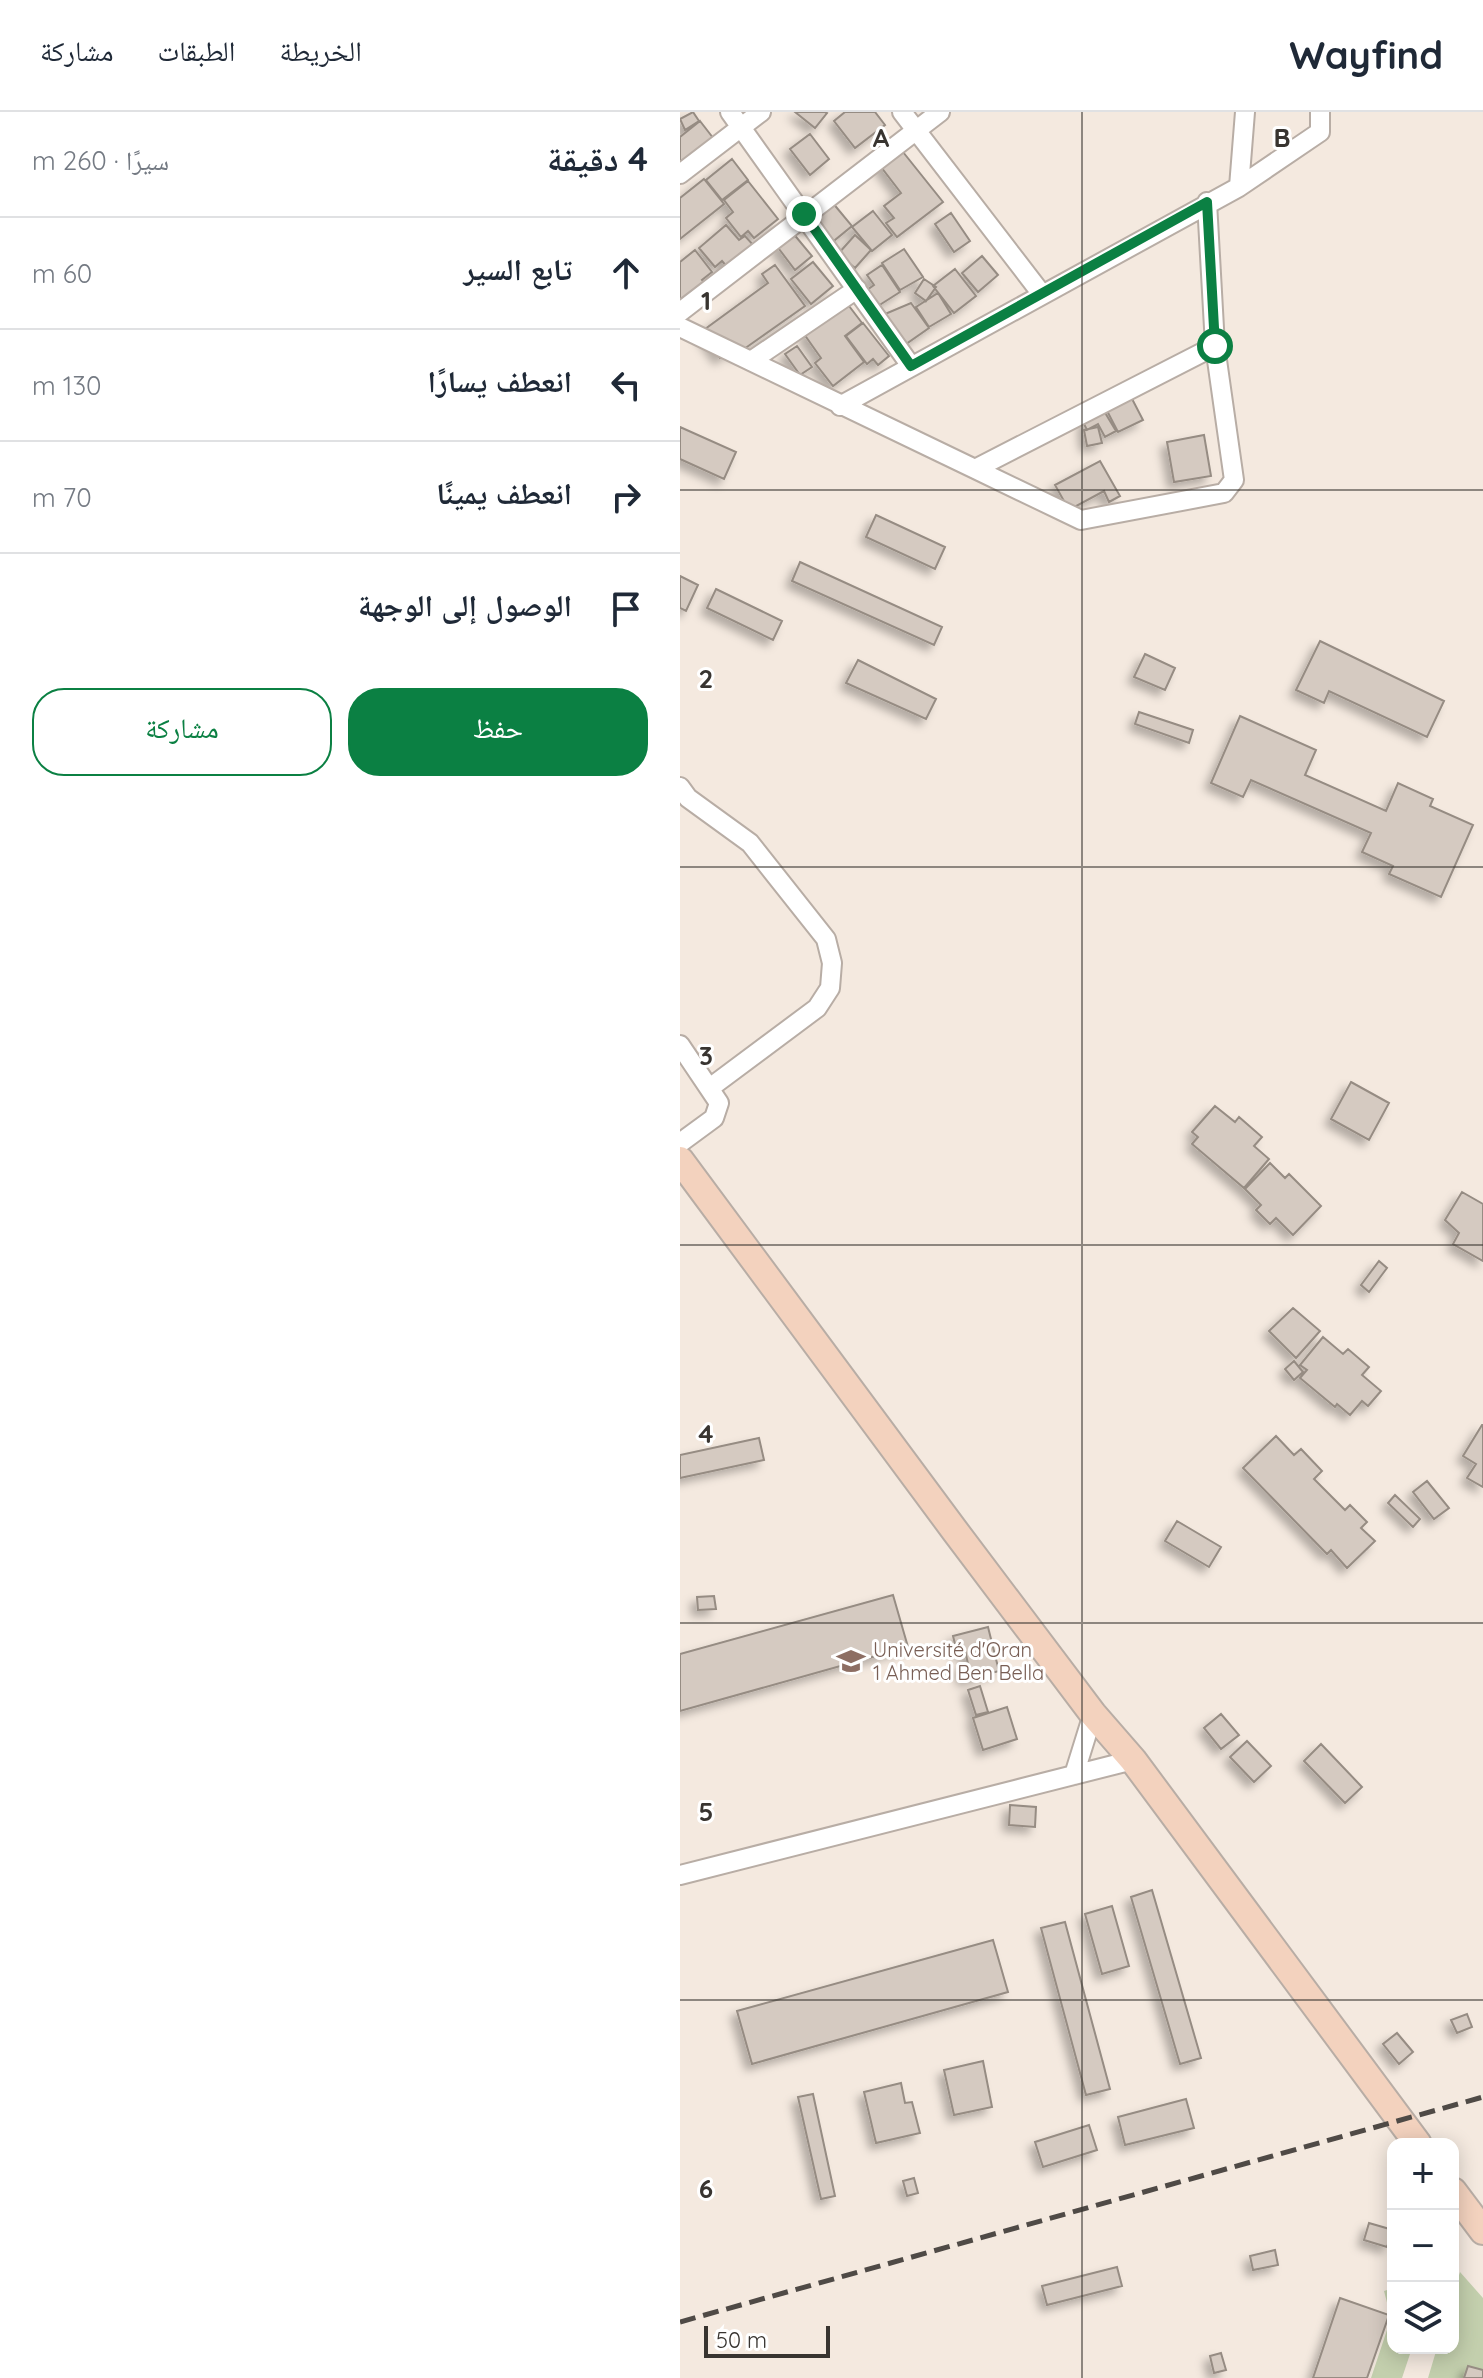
<!DOCTYPE html>
<html lang="ar">
<meta charset="utf-8">
<style>
body{margin:0;font-family:Quicksand,"Noto Naskh Arabic",sans-serif;background:#f6f6f7;color:#1f2937;direction:rtl}
.controls{position:absolute;right:24px;bottom:24px;display:grid;overflow:hidden;border-radius:16px;box-shadow:0 4px 20px #0003}
.controls button{width:72px;height:72px;display:grid;place-items:center;padding:0;border:0;border-bottom:2px solid #e0e1e3;background:#fff;color:#1f2937;font:40px sans-serif}
.scale{position:absolute;left:24px;bottom:20px;width:126px;box-sizing:border-box;padding-left:8px;border:4px solid #383430;border-top:0;font-size:22px;line-height:28px;white-space:nowrap;color:#383430;-webkit-text-stroke:6px #fff;paint-order:stroke}
.stop{position:absolute;width:24px;height:24px;margin:-18px;border:6px solid #0b8043;border-radius:50%;background:#fff}
.stop.end{background:#0b8043;border-color:#fff;box-shadow:0 2px 8px #0008}
.list{margin:0;padding:0;list-style:none}
h2{display:flex;justify-content:space-between;align-items:center;height:104px;margin:0;padding:0 32px;font-size:34px}
h2 small{font-size:26px;font-weight:400;color:#747a83}
.list li{display:grid;grid-template-columns:52px 1fr auto;gap:24px;align-items:center;box-sizing:border-box;height:112px;padding:0 32px;border-top:2px solid #e0e1e3}
.list b{display:block;font-size:30px;white-space:nowrap}
.list em{font-size:26px;font-style:normal;color:#747a83}
.actions{display:flex;gap:16px;padding:24px 32px}
.actions a{flex:1;padding:18px 0;border:2px solid #0b8043;border-radius:32px;text-align:center;font-size:28px;color:#0b8043}
.actions .main{background:#0b8043;color:#fff}
.icon{flex:none;width:44px;height:44px;fill:none;stroke:currentColor;stroke-width:2;stroke-linecap:round;stroke-linejoin:round}
.map{position:relative;flex:none;width:803px;height:2266px;overflow:hidden;direction:ltr}
header{display:flex;align-items:center;gap:48px;box-sizing:border-box;height:112px;padding:0 40px;background:#fff;border-bottom:2px solid #e0e1e3}
header strong{font-size:38px}
nav{display:flex;gap:44px;margin-inline-start:auto;font-size:28px}
main{display:flex}
aside{flex:1;background:#fff}
.map>svg:first-child{display:block}
</style>
<header>
<strong>Wayfind</strong>
<nav><a>الخريطة</a><a>الطبقات</a><a>مشاركة</a></nav>
</header>
<main>
<div class="map">
<svg width="803" height="2266" viewBox="0 0 803 2266">
<defs>
<filter id="shadow"><feDropShadow dx="-6" dy="6" stdDeviation="4" flood-color="#0004"/></filter>
</defs>
<rect width="100%" height="100%" fill="#f4e9df"/>
<!-- green -->
<path fill="#c3cfad" d="M780,2160l23,26v80h-55l9,-30h16v-54z
M713,2176v60h19l-10,30h-31l20,-60 -7,-27z"/>
<!-- building -->
<path fill="#d5cac1" stroke="#968c83" stroke-width="2" filter="url(#shadow)" d="M13,0l6,9 -14,9 -5,-11z
M115,0h30l2,1 -12,15z
M165,0h30l10,13 -30,23 -21,-27z
M20,9l17,22 -37,28v-34z
M130,22l19,25 -19,16 -20,-26z
M219,35l44,55 -46,35 -11,-14 8,-5 -10,-12 17,-13 -23,-30z
M52,47l16,21 -26,20 -16,-20z
M24,67l20,25 -44,35v-41z
M68,69l30,38 -24,19 -6,-7 -7,6 -15,-19 7,-6 -9,-12z
M152,90l20,24 -22,18 -20,-24z
M193,99l19,24 -20,16 -20,-24z
M271,101l19,28 -16,11 -19,-28z
M46,113l13,15 6,-4 10,11 -26,22 -7,-8 -7,6 -16,-19z
M112,120l20,24 -17,14 -19,-25z
M175,123l16,15 -16,18 -17,-14z
M224,137l19,28 -23,13 -18,-27z
M15,138l17,22 -10,8 4,5 -26,21v-44z
M302,144l16,19 -20,17 -16,-19z
M133,150l20,24 -22,18 -20,-25z
M95,153l30,41 -68,48 -4,-5 -13,9 -19,-26 67,-49 -6,-9z
M202,153l18,27 -22,14 -11,-16 7,-5 -7,-10z
M275,157l21,27 -22,17 -21,-27z
M244,167l12,8 -10,14 -11,-8z
M258,181l13,21 -22,13 -13,-20z
M166,190l16,21 -17,13 19,26 -31,24 -18,-23 6,-5 -17,-24z
M231,191l18,25 -23,16 -21,-30z
M183,211l26,33 -11,9 -5,-6 -6,5 -21,-28z
M117,234l15,21 -12,8 -15,-21z
M449,281l14,27 -25,12 -14,-27z
M424,299l12,20 -11,6 -7,-13 -11,6 -4,-8z
M0,315l56,25 -12,27 -44,-20z
M418,315l4,16 -15,3 -3,-16z
M524,323l7,41 -37,6 -7,-40z
M420,349l20,35 -11,6 -5,-11 -35,19 -14,-25z
M196,403l69,32 -10,22 -69,-32z
M120,450l142,65 -8,18 -142,-64z
M0,464l18,9 -12,26 -6,-3z
M36,477l66,32 -9,19 -66,-32z
M640,529l124,60 -17,36 -98,-46 -5,12 -28,-13z
M465,542l30,14 -10,22 -31,-13z
M178,548l78,39 -10,20 -80,-36z
M459,600l54,18 -4,13 -54,-19z
M560,604l76,34 -11,25 81,36 12,-28 35,16 -3,7 43,19 -32,72 -52,-23 4,-8 -31,-14 9,-19 -120,-53 -8,17 -32,-14z
M671,970l38,21 -20,37 -38,-21z
M535,994l20,16 4,-5 23,20 -8,9 15,13 -25,29 -52,-44 6,-7 -6,-5z
M590,1051l15,15 4,-4 32,32 -28,29 -17,-17 -6,6 -14,-14 5,-5 -16,-16z
M782,1080l21,12v57l-30,-17 6,-11 -14,-13z
M699,1149l8,7 -18,24 -8,-7z
M613,1196l27,23 -24,27 -27,-27z
M643,1225l20,17 5,-5 21,18 -7,8 19,16 -13,15 -6,-5 -12,14 -13,-11 -2,3 -35,-29 7,-8 -7,-5z
M614,1249l9,11 -9,8 -9,-11z
M802,1313h1v62l-16,-9 9,-14 -13,-8z
M596,1324l18,19 7,-6 21,22 -8,8 31,31 5,-5 17,17 -6,6 14,13 -28,27 -16,-18 -4,4 -84,-86z
M79,1326l5,22 -84,18v-23z
M747,1369l22,27 -15,11 -21,-27z
M715,1383l25,24 -7,8 -25,-24z
M497,1409l44,26 -12,20 -44,-26z
M213,1483l15,52 -228,64v-57z
M34,1484l2,13 -18,1 -1,-13z
M308,1515l11,44 -35,9 -4,-14 8,-2 -3,-14 -8,2 -4,-16z
M300,1574l8,26 -12,3 -8,-25z
M327,1595l10,32 -34,11 -10,-32z
M541,1602l18,21 -18,14 -17,-21z
M567,1629l24,25 -17,16 -24,-25z
M641,1632l41,43 -17,16 -41,-42z
M330,1693l26,2 -1,20 -26,-2z
M472,1778l49,168 -21,6 -49,-167z
M432,1794l17,60 -27,8 -17,-60z
M385,1810l45,167 -24,6 -45,-167z
M313,1828l15,52 -256,72 -15,-53z
M787,1902l5,13 -15,6 -6,-13z
M717,1921l16,19 -14,12 -16,-20z
M303,1949l9,46 -38,8 -10,-45z
M221,1971l4,20 7,-1 8,31 -44,10 -12,-51z
M133,1982l22,102 -14,3 -23,-102z
M506,1987l8,29 -69,17 -7,-28z
M409,2013l8,25 -54,17 -8,-25z
M234,2066l4,15 -11,3 -4,-15z
M689,2111l24,7 -6,17 -23,-7z
M595,2138l3,15 -25,5 -3,-14z
M437,2155l5,19 -75,19 -5,-19z
M660,2186l49,17 -22,63h-54z
M541,2241l5,17 -12,3 -4,-17z
M788,2254l15,4v8h-19z"/>
<g fill="none" stroke-linecap="round" stroke-linejoin="round">
<defs>
<path id="minor" d="M50,0l181,254
M222,0l139,181
M0,62l81,-62
M559,75l6,-75
M0,200l260,-200
M0,215l295,142 240,-123 -8,-144
M71,249l106,-72
M160,294l399,-219 81,-55v-20
M295,357l106,51 143,-27 10,-13 -19,-134
M0,675l8,11 62,45 76,96 6,24 -2,25 -13,20 -106,79
M0,933l39,58 -5,15 -34,25
M394,1663l19,-61
M0,1763l453,-115"/>
<path id="secondary" d="M0,1048l275,371 138,183 40,46 285,384
M773,2079l30,40"/>
</defs>
<!-- minor casing -->
<use href="#minor" stroke="#b8ada5" stroke-width="22"/>
<!-- secondary casing -->
<use href="#secondary" stroke="#b8ada5" stroke-width="30"/>
<!-- minor -->
<use href="#minor" stroke="#fff" stroke-width="18"/>
<!-- secondary -->
<use href="#secondary" stroke="#f3d2be" stroke-width="26"/>
<!-- rail -->
<path stroke="#4f4a46" stroke-width="5" stroke-dasharray="16 8" stroke-linecap="butt" d="M0,2210l803,-225"/>
</g>
<g fill="none" stroke-linecap="round" stroke-linejoin="round">
<!-- route -->
<path stroke="#0b8043" stroke-width="10" d="M124,102l107,152 296,-164 8,144"/>
</g>
<!-- grid -->
<path fill="none" stroke="#383430" stroke-width="2" stroke-opacity="0.55" d="M402,0v2266M0,378h803M0,755h803M0,1133h803M0,1511h803M0,1888h803"/>
<!-- icons -->
<defs>
<symbol id="university-bare" viewBox="-9 -9 18 18"><path d="M0-5L7-2L0 1L-7-2ZM-4 1L0 2.5L4 1V4Q0 6-4 4Z" fill="#8d6e63" stroke="#fff" stroke-width="2.5" paint-order="stroke"/></symbol>
</defs>
<g fill-rule="evenodd">
<use href="#university-bare" x="151" y="1529" width="40" height="40"/>
</g>
<g text-anchor="middle" stroke-width="6" stroke-linejoin="round" paint-order="stroke">
<!-- education labels -->
<g font-size="20" fill="#785e54" stroke="#fff" text-anchor="start">
<text x="193" y="1545">Université d'Oran<tspan x="193" dy="23">1 Ahmed Ben Bella</tspan></text>
</g>
</g>
<g font-size="26" text-anchor="middle" font-weight="bold" fill="#383430" stroke="#fff" stroke-width="6" stroke-linejoin="round" paint-order="stroke">
<text x="201" y="35">A</text>
<text x="602" y="35">B</text>
<text x="26" y="198">1</text>
<text x="26" y="576">2</text>
<text x="26" y="953">3</text>
<text x="26" y="1331">4</text>
<text x="26" y="1709">5</text>
<text x="26" y="2086">6</text>
</g>
</svg>
<div class="controls">
<button>+</button>
<button>−</button>
<button><svg class="icon" aria-label="layers" viewBox="0 0 24 24"><path d="M12 4l9 5-9 5-9-5zM3 14l9 5 9-5"/></svg></button>
</div>
<div class="scale">50 m</div>
<div class="stop" style="left:535px;top:234px"></div>
<div class="stop end" style="left:124px;top:102px"></div>
</div>
<aside>
<h2>4 دقيقة<small>سيرًا · 260 m</small></h2>
<ul class="list">
<li><svg class="icon" aria-label="ahead" viewBox="0 0 24 24"><path d="M12 20V5M6 11l6-6 6 6"/></svg><div><b>تابع السير</b></div><em>60 m</em></li>
<li><svg class="icon" aria-label="left" viewBox="0 0 24 24"><path d="M17 20v-9H6M10 6l-5 5 5 5"/></svg><div><b>انعطف يسارًا</b></div><em>130 m</em></li>
<li><svg class="icon" aria-label="right" viewBox="0 0 24 24"><path d="M7 20v-9h11M14 6l5 5-5 5"/></svg><div><b>انعطف يمينًا</b></div><em>70 m</em></li>
<li><svg class="icon" aria-label="arrive" viewBox="0 0 24 24"><path d="M6 21V4h12l-3 4 3 4H6"/></svg><div><b>الوصول إلى الوجهة</b></div></li>
</ul>
<div class="actions"><a class="main">حفظ</a><a>مشاركة</a></div>
</aside>
</main>
